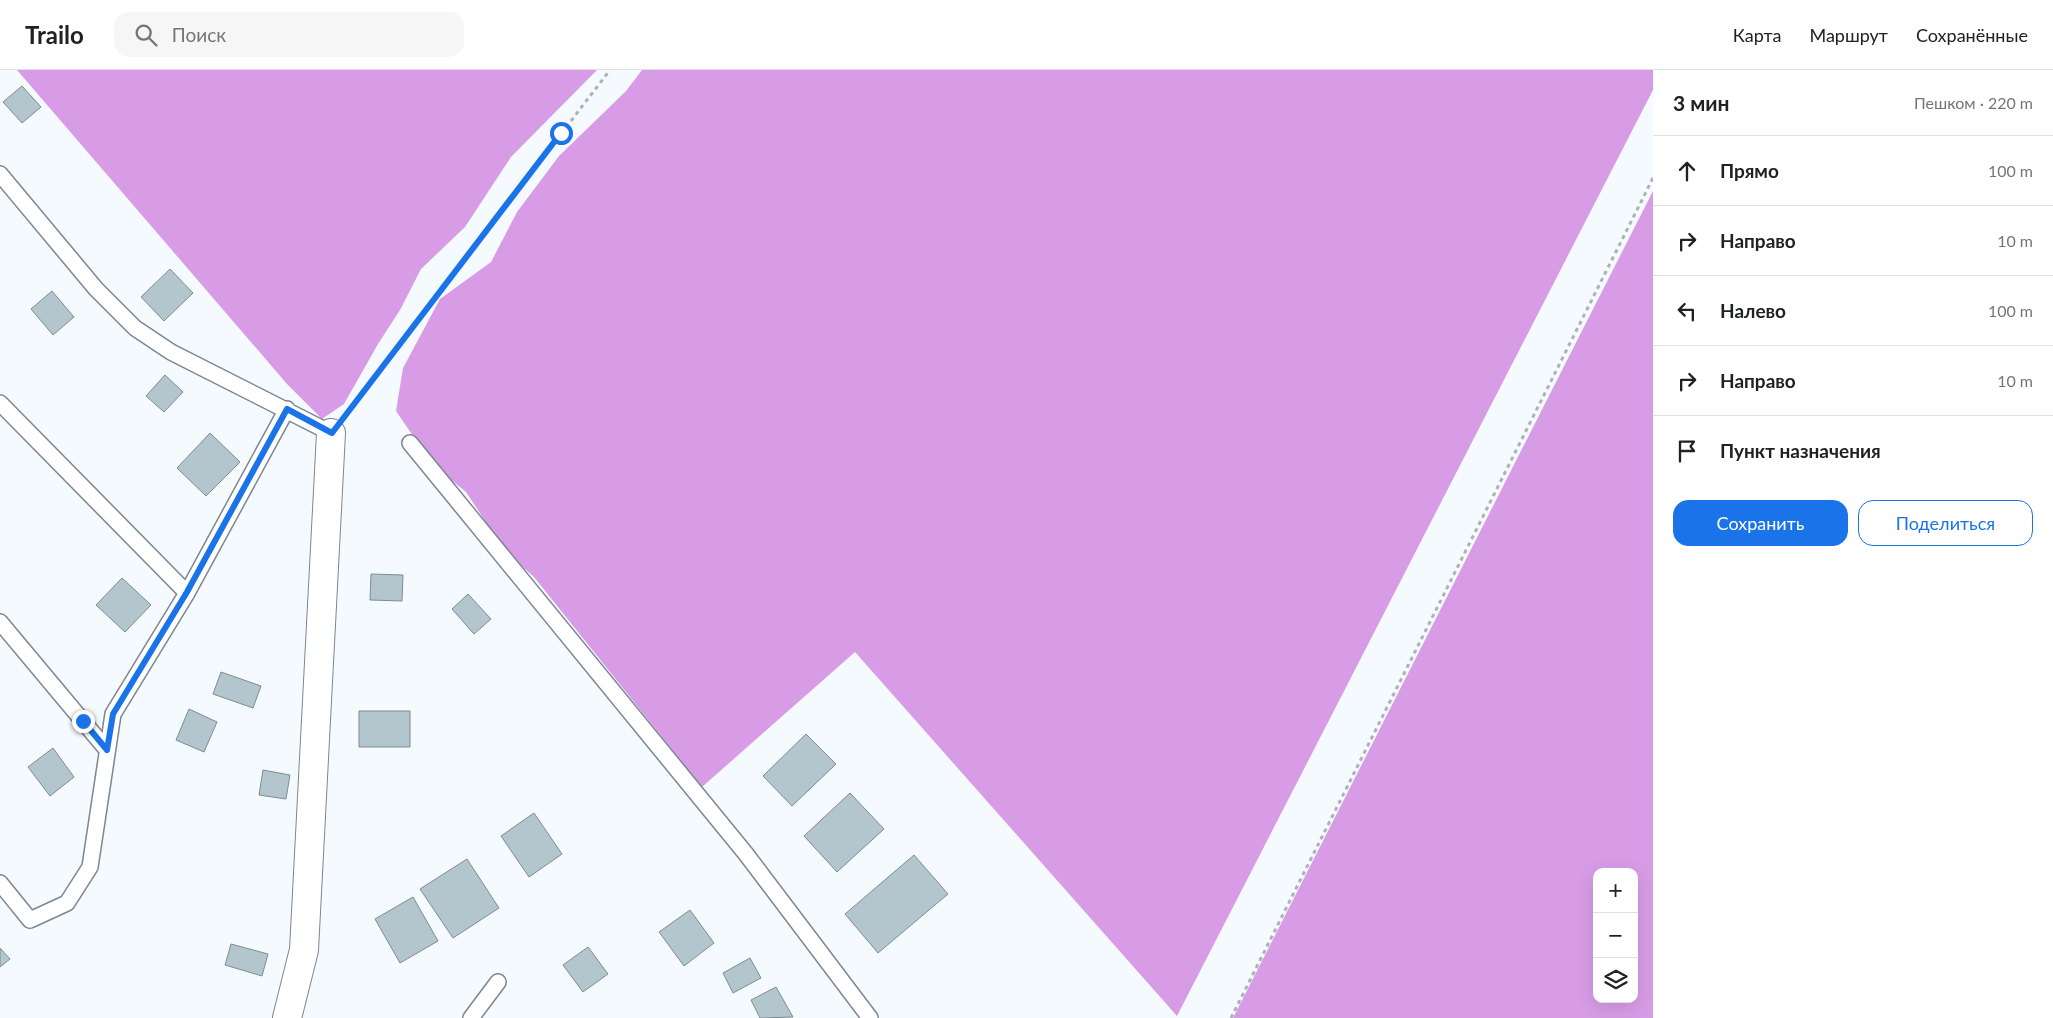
<!DOCTYPE html>
<html lang="ru">
<meta charset="utf-8">
<style>
body{margin:0;font-family:Lato,sans-serif;background:#f6f6f6;color:#202124}
.controls{position:absolute;right:15px;bottom:15px;display:grid;overflow:hidden;border-radius:10px;box-shadow:0 5px 20px #0002}
.controls button{width:45px;height:45px;display:grid;place-items:center;padding:0;border:0;border-bottom:1px solid #e0e0e0;background:#fff;color:#202124;font:25px sans-serif}
.stop{position:absolute;width:15px;height:15px;margin:-11px;border:4px solid #1a73e8;border-radius:50%;background:#fff}
.stop.end{background:#1a73e8;border-color:#fff;box-shadow:0 1px 5px #0008}
.list{margin:0;padding:0;list-style:none}
h2{display:flex;justify-content:space-between;align-items:center;height:65px;margin:0;padding:0 20px;font-size:21px}
h2 small{font-size:16px;font-weight:400;color:#757577}
.list li{display:grid;grid-template-columns:32px 1fr auto;gap:15px;align-items:center;box-sizing:border-box;height:70px;padding:0 20px;border-top:1px solid #e0e0e0}
.list b{display:block;font-size:19px;white-space:nowrap}
.list em{font-size:16px;font-style:normal;color:#757577}
.actions{display:flex;gap:10px;padding:15px 20px}
.actions a{flex:1;padding:11px 0;border:1px solid #1a73e8;border-radius:15px;text-align:center;font-size:18px;color:#1a73e8}
.actions .main{background:#1a73e8;color:#fff}
.icon{flex:none;width:28px;height:28px;fill:none;stroke:currentColor;stroke-width:2;stroke-linecap:round;stroke-linejoin:round}
.map{position:relative;flex:none;width:1653px;height:948px;overflow:hidden}
header{display:flex;align-items:center;gap:30px;box-sizing:border-box;height:70px;padding:0 25px;background:#fff;border-bottom:1px solid #e0e0e0}
header strong{font-size:24px}
nav{display:flex;gap:28px;margin-inline-start:auto;font-size:18px}
.search{width:350px;height:45px;background:#f6f6f6;display:flex;align-items:center;gap:12px;box-sizing:border-box;padding:0 18px;border-radius:15px;color:#757577;font-size:19px}
main{display:flex}
aside{flex:1;background:#fff}
.map>svg:first-child{display:block}
</style>
<header>
<strong>Trailo</strong>
<div class="search"><svg class="icon" aria-label="search" viewBox="0 0 24 24"><circle cx="10" cy="10" r="6"/><path d="M15 15l6 6"/></svg>Поиск</div>
<nav><a>Карта</a><a>Маршрут</a><a>Сохранённые</a></nav>
</header>
<main>
<div class="map">
<svg width="1653" height="948" viewBox="0 0 1653 948">
<rect width="100%" height="100%" fill="#f5faff"/>
<!-- forest -->
<path fill="#d89ce7" fill-rule="evenodd" d="M17,0h580l-86,87 -46,70 -44,42 -21,41 -22,34 -34,60 -22,15 -35,-35z
M642,0h1011v20l-476,926 -322,-364 -153,135 -168,-210 -29,-26 -39,-59 -33,-27 -37,-54 7,-43 37,-69 51,-37 26,-50 42,-56 67,-65z
M1653,121v827h-420zM1597,802h37v127h-37z"/>
<!-- building -->
<path fill="#b4c6cd" stroke="#7b8c92" d="M22,16l19,21 -19,16 -19,-21z
M170,199l23,24 -29,28 -23,-24z
M52,221l22,26 -21,18 -22,-26z
M165,305l18,17 -19,20 -18,-16z
M210,363l30,29 -34,34 -29,-28z
M371,504l32,1 -1,26 -32,-1z
M122,508l29,27 -26,27 -29,-27z
M468,524l23,25 -17,15 -22,-25z
M221,602l40,14 -8,22 -40,-14z
M189,639l28,13 -13,30 -28,-12z
M359,641h51v36h-51z
M806,664l30,30 -44,42 -29,-30z
M53,678l21,29 -24,19 -22,-29z
M263,700l27,5 -4,24 -27,-4z
M850,723l34,36 -47,43 -33,-36z
M534,743l28,41 -33,23 -28,-41z
M914,785l34,39 -70,59 -33,-39z
M467,789l32,49 -46,30 -33,-49z
M413,827l25,44 -38,22 -25,-44z
M690,840l24,33 -30,23 -25,-34z
M231,874l37,10 -6,22 -37,-11z
M588,877l20,27 -25,18 -20,-27z
M0,878l10,11 -10,8z
M750,888l11,20 -28,15 -10,-20z
M776,917l17,30 -33,1 -9,-18z"/>
<g fill="none" stroke-linecap="round" stroke-linejoin="round">
<defs>
<path id="lane" d="M0,104l96,115 39,39 36,24 160,81
M0,333l187,190
M410,373l336,411 124,164
M0,552l107,128
M0,813l30,37 37,-17 23,-36 23,-153 74,-121 100,-184
M471,948l27,-36"/>
<path id="street" d="M287,948l17,-68 27,-517"/>
</defs>
<!-- lane casing -->
<use href="#lane" stroke="#7c8692" stroke-width="18"/>
<!-- street casing -->
<use href="#street" stroke="#7c8692" stroke-width="30"/>
<!-- path -->
<path stroke="#aeb2b7" stroke-width="3" stroke-dasharray="4 4" stroke-linecap="butt" d="M347,343l263,-343
M1231,948l422,-840"/>
<!-- lane -->
<use href="#lane" stroke="#fff" stroke-width="15"/>
<!-- street -->
<use href="#street" stroke="#fff" stroke-width="28"/>
</g>
<g fill="none" stroke-linecap="round" stroke-linejoin="round">
<!-- route -->
<path stroke="#1a73e8" stroke-width="6" d="M83,651l24,29 6,-36 74,-122 100,-183 45,24 229,-300"/>
</g>
</svg>
<div class="controls">
<button>+</button>
<button>−</button>
<button><svg class="icon" aria-label="layers" viewBox="0 0 24 24"><path d="M12 4l9 5-9 5-9-5zM3 14l9 5 9-5"/></svg></button>
</div>
<div class="stop" style="left:561px;top:63px"></div>
<div class="stop end" style="left:83px;top:651px"></div>
</div>
<aside>
<h2>3 мин<small>Пешком · 220 m</small></h2>
<ul class="list">
<li><svg class="icon" aria-label="ahead" viewBox="0 0 24 24"><path d="M12 20V5M6 11l6-6 6 6"/></svg><div><b>Прямо</b></div><em>100 m</em></li>
<li><svg class="icon" aria-label="right" viewBox="0 0 24 24"><path d="M7 20v-9h11M14 6l5 5-5 5"/></svg><div><b>Направо</b></div><em>10 m</em></li>
<li><svg class="icon" aria-label="left" viewBox="0 0 24 24"><path d="M17 20v-9H6M10 6l-5 5 5 5"/></svg><div><b>Налево</b></div><em>100 m</em></li>
<li><svg class="icon" aria-label="right" viewBox="0 0 24 24"><path d="M7 20v-9h11M14 6l5 5-5 5"/></svg><div><b>Направо</b></div><em>10 m</em></li>
<li><svg class="icon" aria-label="arrive" viewBox="0 0 24 24"><path d="M6 21V4h12l-3 4 3 4H6"/></svg><div><b>Пункт назначения</b></div></li>
</ul>
<div class="actions"><a class="main">Сохранить</a><a>Поделиться</a></div>
</aside>
</main>
